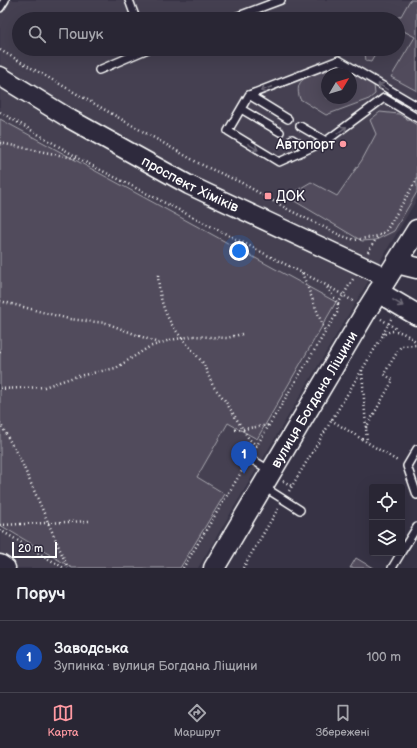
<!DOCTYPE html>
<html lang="uk">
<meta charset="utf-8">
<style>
body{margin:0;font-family:"Balsamiq Sans",sans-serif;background:#312e3c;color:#f1f3f6}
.controls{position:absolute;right:12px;bottom:12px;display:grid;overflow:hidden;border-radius:4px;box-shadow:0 4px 16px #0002}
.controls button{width:36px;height:36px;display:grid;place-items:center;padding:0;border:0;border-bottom:1px solid #45434f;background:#292634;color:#f1f3f6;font:20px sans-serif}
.compass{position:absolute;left:321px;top:68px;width:36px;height:36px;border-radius:50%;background:#292634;box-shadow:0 4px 16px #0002;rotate:52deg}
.scale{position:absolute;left:12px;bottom:10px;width:45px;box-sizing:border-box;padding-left:4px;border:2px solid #fff;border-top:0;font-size:11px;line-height:14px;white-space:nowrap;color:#fff;-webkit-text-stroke:3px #2f2a3d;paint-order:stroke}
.you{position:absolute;left:239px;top:251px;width:14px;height:14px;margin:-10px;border:3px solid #fff;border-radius:50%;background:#1a73e8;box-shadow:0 0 0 6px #1a73e833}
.badge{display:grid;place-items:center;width:26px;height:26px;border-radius:50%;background:#ff9aa2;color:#fff;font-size:13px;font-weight:700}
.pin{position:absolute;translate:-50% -33px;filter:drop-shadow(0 1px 2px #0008)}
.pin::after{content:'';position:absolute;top:21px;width:14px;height:12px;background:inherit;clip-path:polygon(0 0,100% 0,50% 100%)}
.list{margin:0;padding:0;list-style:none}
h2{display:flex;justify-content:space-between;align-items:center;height:52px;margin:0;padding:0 16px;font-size:17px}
h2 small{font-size:13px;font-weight:400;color:#a5a5ac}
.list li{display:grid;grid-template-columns:26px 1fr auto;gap:12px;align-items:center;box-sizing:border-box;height:72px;padding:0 16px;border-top:1px solid #45434f}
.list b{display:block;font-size:15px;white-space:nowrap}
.list p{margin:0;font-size:13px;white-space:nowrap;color:#a5a5ac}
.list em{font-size:13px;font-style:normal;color:#a5a5ac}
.icon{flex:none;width:22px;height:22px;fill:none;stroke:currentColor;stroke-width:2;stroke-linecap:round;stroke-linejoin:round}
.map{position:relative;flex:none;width:417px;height:568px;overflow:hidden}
.search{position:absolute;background:#292634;box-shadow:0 4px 16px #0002;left:12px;right:12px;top:12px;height:44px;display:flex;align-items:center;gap:10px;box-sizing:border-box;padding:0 14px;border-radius:22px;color:#a5a5ac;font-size:15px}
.sheet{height:124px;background:#292634}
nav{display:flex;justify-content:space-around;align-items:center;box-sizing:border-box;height:56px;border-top:1px solid #45434f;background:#292634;font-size:11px;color:#a5a5ac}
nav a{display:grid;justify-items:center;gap:2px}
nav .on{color:#ff9aa2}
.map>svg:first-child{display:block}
</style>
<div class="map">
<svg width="417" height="568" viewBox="0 0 417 568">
<rect width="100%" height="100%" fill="#373345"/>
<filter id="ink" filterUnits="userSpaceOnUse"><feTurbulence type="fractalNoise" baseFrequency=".025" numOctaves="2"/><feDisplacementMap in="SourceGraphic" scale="8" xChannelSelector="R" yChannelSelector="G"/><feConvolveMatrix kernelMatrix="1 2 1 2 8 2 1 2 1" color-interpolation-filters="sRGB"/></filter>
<g filter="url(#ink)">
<!-- built -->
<path fill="#444051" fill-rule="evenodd" d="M0,0h417v199l-219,369h-198zM19,19h379v30h-379zM327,74h24v24h-24z"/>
<!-- green -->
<path fill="#514c5c" stroke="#a8a6ae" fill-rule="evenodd" d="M410,0h7v91l-26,-14 24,-40 -17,-9v-9h-4l7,-3z
M357,49h21l-7,13 -5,-1 -1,-8z
M323,71c18,-2 37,2 51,14l1,9 -6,5 -43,16 -26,-16c-7,-20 8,-23 23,-28zM327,74h24v24h-24z
M380,112l19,2 18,11v67l-23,39 -18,9 -14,1 -71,-42 8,-10 12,-7 26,14 25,-36 14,-26 -6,-14z
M0,119l336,183 -79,137 -29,-16 -31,54 28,17 -45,74h-108l-72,-43z
M356,558l17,10h-23z"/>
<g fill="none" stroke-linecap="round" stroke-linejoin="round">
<defs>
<path id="service" d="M129,0l7,19
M0,8l5,-8
M233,18l48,-18
M99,70l49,-21
M249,95l39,24
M417,106l-78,-46 -90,35 -21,36 51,31 47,-21 58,-43 33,20
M241,109l39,23
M300,126l26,15
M292,139l16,10
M417,449l-10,17 10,29
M246,456l25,15
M264,487l36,23
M402,551l15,-24
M392,568l9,-15"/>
<g id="tertiary">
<path id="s1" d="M0,76l70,43 119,66 199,93"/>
<path d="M0,564l6,4"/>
</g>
<g id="secondary">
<path d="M397,263l20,5"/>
<path d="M378,292l39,23"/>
<path id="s2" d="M214,568l153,-258 50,-80"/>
</g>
</defs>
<!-- service casing -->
<use href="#service" stroke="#fff" stroke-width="10"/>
<!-- tertiary casing -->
<use href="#tertiary" stroke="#fff" stroke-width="21"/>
<!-- secondary casing -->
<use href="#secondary" stroke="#fff" stroke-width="23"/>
<!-- path -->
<path stroke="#fff" stroke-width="2.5" stroke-dasharray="1 3" stroke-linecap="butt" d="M0,50l200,114 40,18 49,28 53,26 13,4 23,-4 8,-5 31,-52
M0,112l77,45
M0,143l79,16 247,126 27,16
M368,252l10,-16
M302,273l23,58
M0,301l69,18 37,4 52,20
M338,304l15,-25
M381,319l17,11
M242,334l-15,4 -34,-2 -11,2 21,25 10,23 11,13 25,40 8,7
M383,334l8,-15
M0,352h1
M362,370l5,72
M0,389l44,-2 30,-10 42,-9 33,-21 21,-7 12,-2c-17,-19 -23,-39 -24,-64
M331,420l68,42
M0,423l22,40 46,105
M366,428l27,-48 -9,-6 17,-28 16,-1
M235,430l35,-5
M254,450l83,-137 1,-9 -11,-17
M283,481l9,5
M289,491l94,-156c13,-9 22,-1 34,7
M0,525l90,-4
M0,530l64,38
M183,568l62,-102
M243,568l36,-61"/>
<!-- service -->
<use href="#service" stroke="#2f2a3d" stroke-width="7"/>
<!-- tertiary -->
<use href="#tertiary" stroke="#2f2a3d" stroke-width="18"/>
<!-- secondary -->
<use href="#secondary" stroke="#2f2a3d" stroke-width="20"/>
</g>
<!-- one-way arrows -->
<defs><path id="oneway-shaft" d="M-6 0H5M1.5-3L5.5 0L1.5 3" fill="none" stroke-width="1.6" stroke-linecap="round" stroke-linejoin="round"/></defs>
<g stroke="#6d6a77">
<use href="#oneway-shaft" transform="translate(383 87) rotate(-149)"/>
<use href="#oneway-shaft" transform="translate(266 89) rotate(158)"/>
<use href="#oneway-shaft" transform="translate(342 130) rotate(-37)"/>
<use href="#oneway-shaft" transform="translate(253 147) rotate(31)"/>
<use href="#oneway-shaft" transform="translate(398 303) rotate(31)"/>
</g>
</g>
<!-- markers -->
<g fill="#ff9aa2" stroke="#2f2a3d" stroke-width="1.5">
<circle cx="343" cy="144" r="4"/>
<rect x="264" y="192" width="8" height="8" rx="2"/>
</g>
<g text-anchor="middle" stroke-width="3" stroke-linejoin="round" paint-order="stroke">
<!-- poi labels -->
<g font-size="14" fill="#fff" stroke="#2f2a3d" text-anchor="end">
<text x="335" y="149">Автопорт</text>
<text x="276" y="201" text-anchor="start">ДОК</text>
</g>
<!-- street labels -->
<g font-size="14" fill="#fff" stroke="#2f2a3d">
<text dy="5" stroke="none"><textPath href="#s1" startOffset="219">проспект Хіміків</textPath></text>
<text dy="5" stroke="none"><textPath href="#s2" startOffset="196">вулиця Богдана Ліщини</textPath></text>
</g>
</g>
</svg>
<div class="controls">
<button><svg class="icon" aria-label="locate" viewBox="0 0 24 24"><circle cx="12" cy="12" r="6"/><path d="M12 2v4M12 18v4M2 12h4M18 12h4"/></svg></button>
<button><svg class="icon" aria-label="layers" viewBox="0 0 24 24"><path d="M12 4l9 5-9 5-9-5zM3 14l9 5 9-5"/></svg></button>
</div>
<svg class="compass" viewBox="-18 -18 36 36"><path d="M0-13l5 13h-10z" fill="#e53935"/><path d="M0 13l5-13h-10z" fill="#a5a5ac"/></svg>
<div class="scale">20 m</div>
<div class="you"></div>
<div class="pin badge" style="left:244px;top:474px;background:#1a4fb4">1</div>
<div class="search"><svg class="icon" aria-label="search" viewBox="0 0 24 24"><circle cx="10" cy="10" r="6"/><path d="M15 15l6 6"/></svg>Пошук</div>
</div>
<section class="sheet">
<h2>Поруч<small></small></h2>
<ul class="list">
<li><span class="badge" style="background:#1a4fb4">1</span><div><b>Заводська</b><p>Зупинка · вулиця Богдана Ліщини</p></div><em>100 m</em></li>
</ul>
</section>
<nav>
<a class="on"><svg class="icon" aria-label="map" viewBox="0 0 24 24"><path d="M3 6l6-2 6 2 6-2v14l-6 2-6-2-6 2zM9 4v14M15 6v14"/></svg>Карта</a>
<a><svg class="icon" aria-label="directions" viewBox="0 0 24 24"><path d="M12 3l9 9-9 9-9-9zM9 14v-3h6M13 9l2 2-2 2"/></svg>Маршрут</a>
<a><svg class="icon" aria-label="saved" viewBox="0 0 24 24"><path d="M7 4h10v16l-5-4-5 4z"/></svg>Збережені</a>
</nav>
